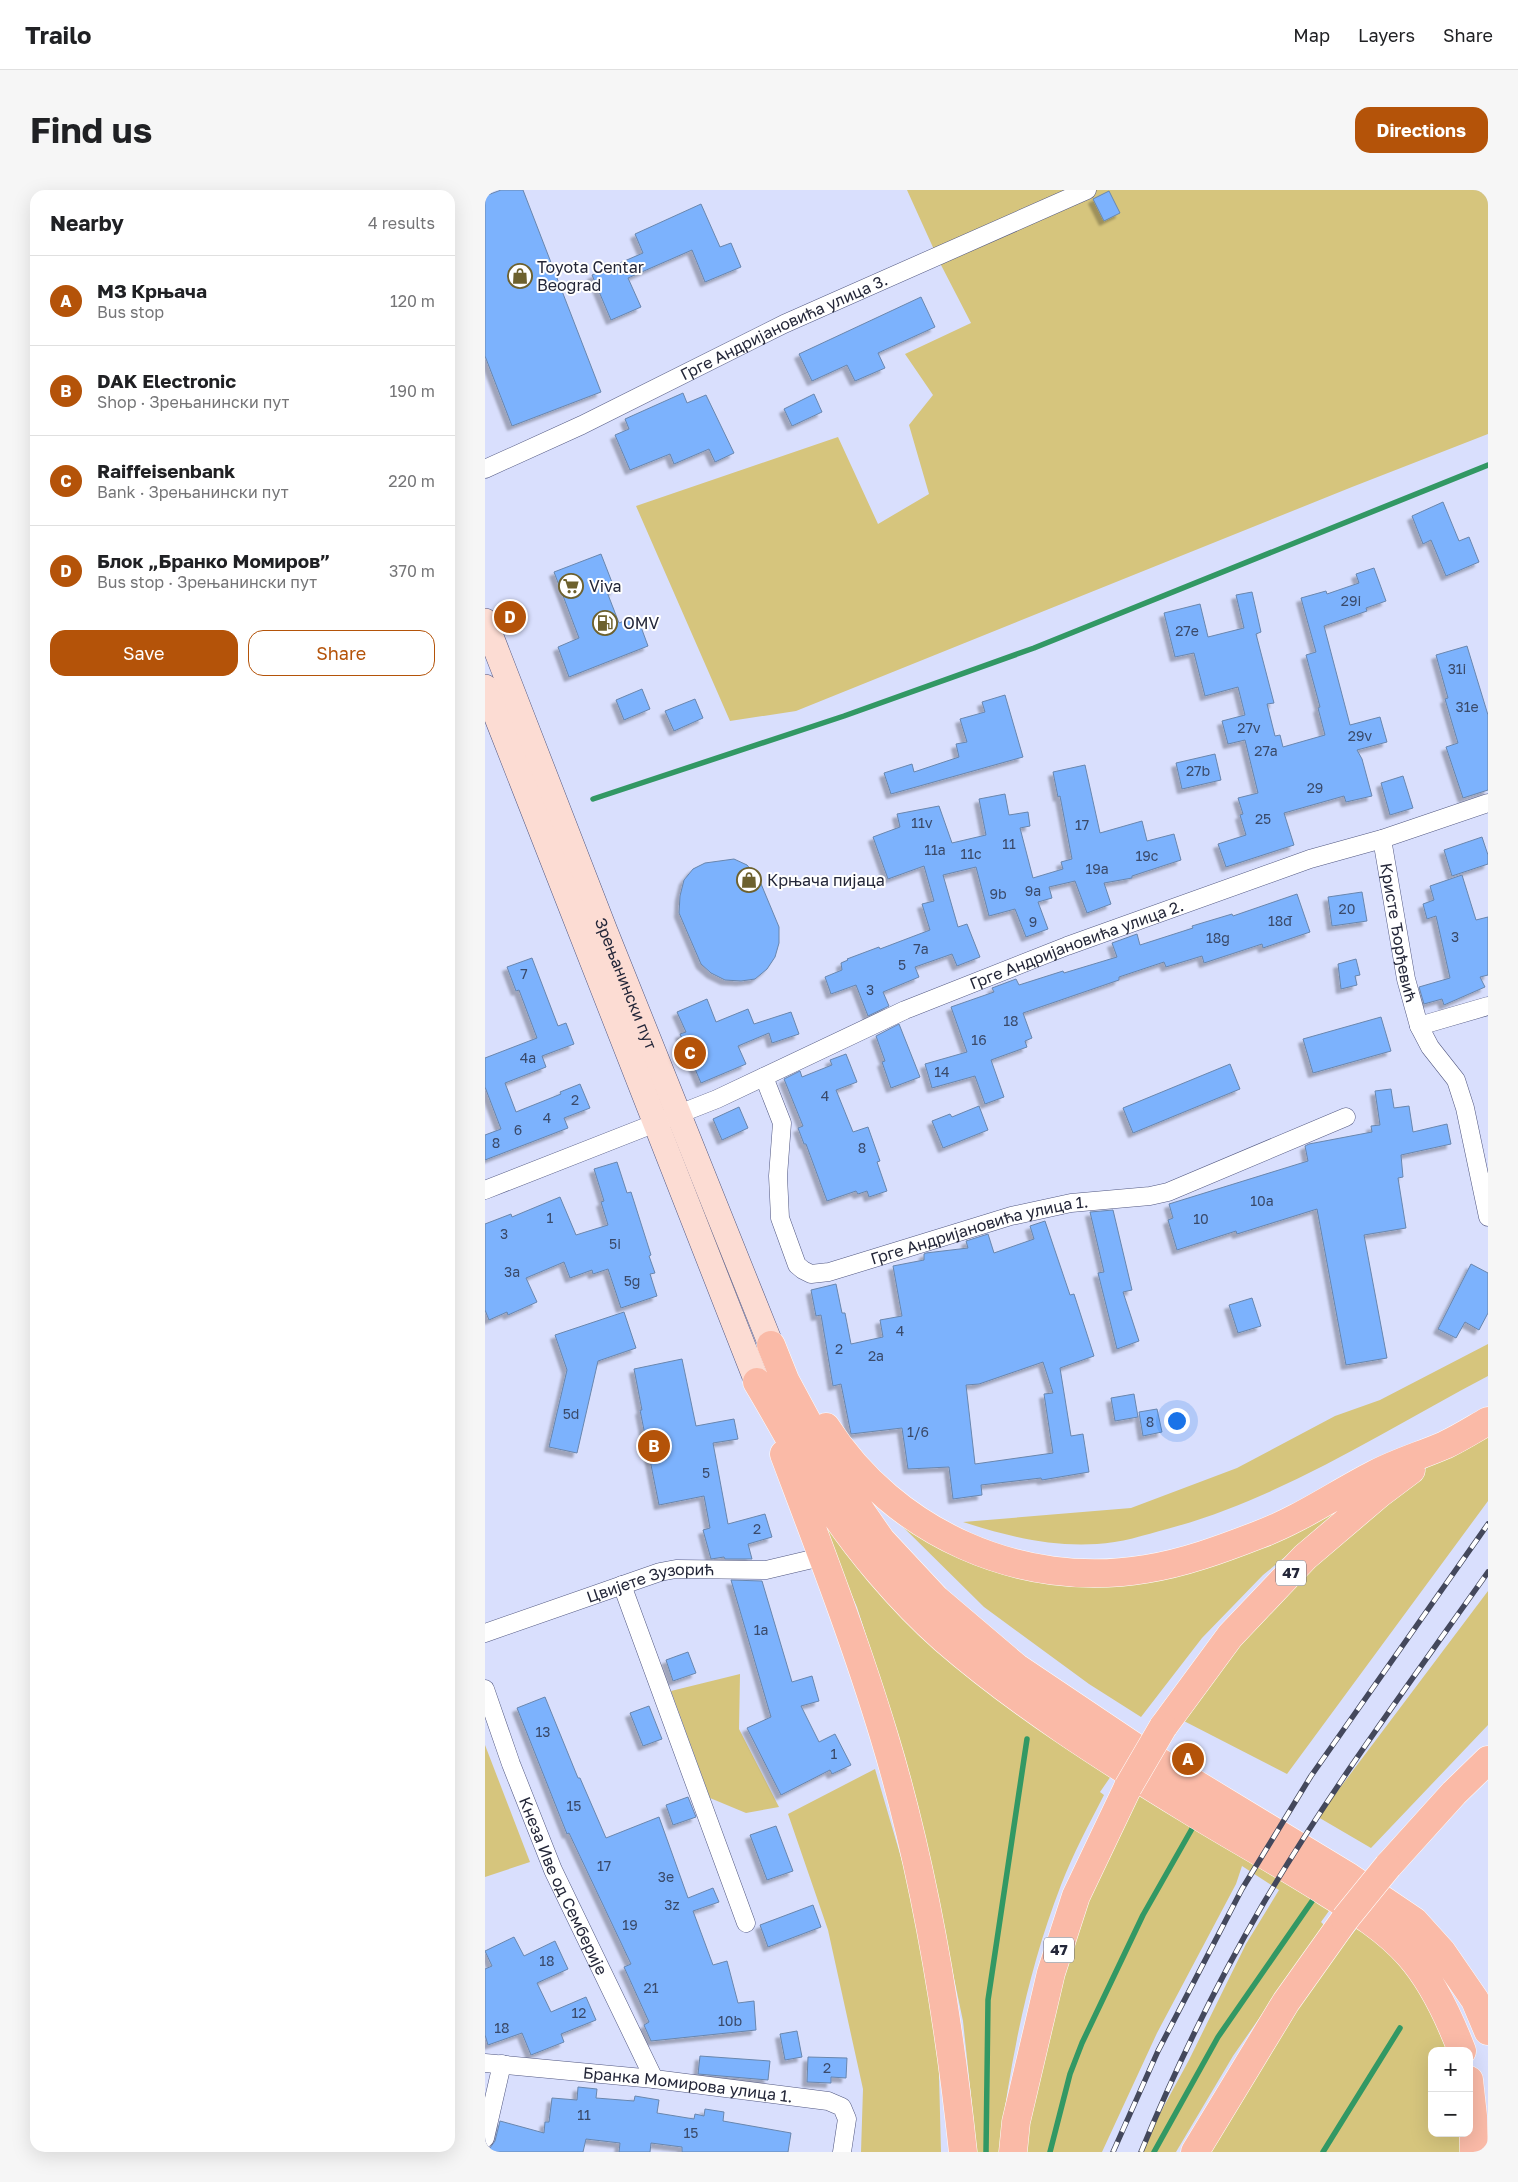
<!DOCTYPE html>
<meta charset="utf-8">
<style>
body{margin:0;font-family:"Golos Text",sans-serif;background:#f6f6f6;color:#202124}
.controls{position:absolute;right:15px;bottom:15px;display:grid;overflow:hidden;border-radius:10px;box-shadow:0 5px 20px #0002}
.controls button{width:45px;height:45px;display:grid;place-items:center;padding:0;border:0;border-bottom:1px solid #e0e0e0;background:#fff;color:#202124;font:25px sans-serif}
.you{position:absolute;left:691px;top:1230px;width:18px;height:18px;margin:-12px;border:4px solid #fff;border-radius:50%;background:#1a73e8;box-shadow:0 0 0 8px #1a73e833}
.badge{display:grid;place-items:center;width:32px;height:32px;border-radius:50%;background:#b45309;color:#fff;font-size:16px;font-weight:700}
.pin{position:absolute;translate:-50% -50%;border:2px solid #fff;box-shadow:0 1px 5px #0006}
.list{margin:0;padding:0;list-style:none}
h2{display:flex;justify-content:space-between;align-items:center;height:65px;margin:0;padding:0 20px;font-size:21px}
h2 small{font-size:16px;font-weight:400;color:#757577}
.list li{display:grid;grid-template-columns:32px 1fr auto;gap:15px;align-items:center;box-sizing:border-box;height:90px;padding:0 20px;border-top:1px solid #e0e0e0}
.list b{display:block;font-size:19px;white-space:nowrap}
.list p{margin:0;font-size:16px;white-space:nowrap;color:#757577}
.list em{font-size:16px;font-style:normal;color:#757577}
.actions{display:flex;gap:10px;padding:15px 20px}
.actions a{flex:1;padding:11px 0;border:1px solid #b45309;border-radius:15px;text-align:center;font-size:18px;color:#b45309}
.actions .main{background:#b45309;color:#fff}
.map{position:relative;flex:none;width:1003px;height:1962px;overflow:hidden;border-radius:15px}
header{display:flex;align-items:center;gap:30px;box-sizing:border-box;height:70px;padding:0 25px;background:#fff;border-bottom:1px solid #e0e0e0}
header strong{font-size:24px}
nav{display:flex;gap:28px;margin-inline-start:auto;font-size:18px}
.intro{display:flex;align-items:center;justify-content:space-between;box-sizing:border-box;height:120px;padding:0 30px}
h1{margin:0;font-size:35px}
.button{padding:12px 22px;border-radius:15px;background:#b45309;color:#fff;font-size:18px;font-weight:700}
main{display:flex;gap:30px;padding:0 30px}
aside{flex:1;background:#fff;border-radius:15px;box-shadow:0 5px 20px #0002}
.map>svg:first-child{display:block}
</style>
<header>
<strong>Trailo</strong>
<nav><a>Map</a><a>Layers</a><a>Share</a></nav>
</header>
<div class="intro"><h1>Find us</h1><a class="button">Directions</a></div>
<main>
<aside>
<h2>Nearby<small>4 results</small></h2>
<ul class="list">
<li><span class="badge">A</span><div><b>МЗ Крњача</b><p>Bus stop</p></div><em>120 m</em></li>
<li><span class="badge">B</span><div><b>DAK Electronic</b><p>Shop · Зрењанински пут</p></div><em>190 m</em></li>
<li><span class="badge">C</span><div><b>Raiffeisenbank</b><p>Bank · Зрењанински пут</p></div><em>220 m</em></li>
<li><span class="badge">D</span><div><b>Блок „Бранко Момиров”</b><p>Bus stop · Зрењанински пут</p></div><em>370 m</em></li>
</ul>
<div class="actions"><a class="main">Save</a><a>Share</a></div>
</aside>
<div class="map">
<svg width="1003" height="1962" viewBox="0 0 1003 1962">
<defs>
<filter id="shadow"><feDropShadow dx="-4.5" dy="4.5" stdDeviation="1" flood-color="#0004"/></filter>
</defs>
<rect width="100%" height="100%" fill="#d9dffd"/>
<!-- green -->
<path fill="#d6c57d" d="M422,0h581v244l-136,53 -556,224 -66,10 -94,-215 202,-69 40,87 51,-30 -20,-69 24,-30 -28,-41 66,-31 -30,-58z
M1003,1154v32c-105,55 -205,122 -321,153 -22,6 -47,14 -70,15 -47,3 -90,-8 -134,-22l168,-14 106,-40 98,-52 45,-16z
M1003,1243v68l-201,273 -107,-55 48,-80 146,-135 67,-46z
M861,1317l-83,68 -61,63 -61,79 -52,-33 -105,-77 -86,-85 123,54 253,-38z
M332,1327l516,387 70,58 49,89h-20v82h34l-1,19h-256l49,-84 89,-131 2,1 8,-10 -26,-20 -10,14 3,3 -91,131 -57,96h-37l50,-92 57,-116 33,-54 -37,-24 -6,18 -79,149 -55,119h-80v-11l56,-218 62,-130 -29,-17 -11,16 4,3c-15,29 -31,59 -43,90 -33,85 -51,176 -62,267h-22l-14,-131 -46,-219 -12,-44 -48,-151z
M1003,1401v134l-117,123 -53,-31z
M255,1484l-1,55 40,78 -33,6 -36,-15 -39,-107z
M0,1555l45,117 -45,15z
M390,1579l32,109 31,158 3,116h-80l2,-63 -35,-159 -40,-116z"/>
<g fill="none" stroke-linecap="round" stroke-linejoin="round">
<!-- stream -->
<path stroke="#329864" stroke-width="5.5" d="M108,609l251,-83 190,-68 454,-183
M501,1962l2,-152 39,-261
M565,1962l20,-78 12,-31 61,-128 50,-88
M669,1962l64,-115 99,-143
M838,1962l77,-124"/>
</g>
<!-- building -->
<path fill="#7cb2fd" stroke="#6986ad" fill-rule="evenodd" filter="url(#shadow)" d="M16,0h22l78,202 -89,34 -27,-70v-160z
M624,1l11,22 -16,8 -11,-22z
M216,14l19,43 11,-4 10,24 -36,15 -13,-32 -64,28 13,29 -30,13 -19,-45 51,-22 -8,-19z
M436,107l14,30 -57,26 7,15 -30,13 -8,-16 -35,16 -13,-27z
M198,203l4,10 19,-8 28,58 -19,9 -6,-13 -35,15 -4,-10 -40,16 -15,-35 14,-6 -4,-10z
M329,204l8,18 -30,14 -8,-17z
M958,312l16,39 10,-4 10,25 -33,14 -15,-36 -8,4 -11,-28z
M116,364l14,36 -8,2 12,31 18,-7 11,30 -79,31 -11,-30 21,-9 -25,-66z
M889,378l12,33 -20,7 1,3 -43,15 26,99 30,-8 7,25 -30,8 5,9 10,37 -26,6 -2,-6 -60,17 10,32 -68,22 -8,-23 28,-9 -6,-20 3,-1 -5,-16 20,-5 -13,-53 -17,4 -6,-23 23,-6 -7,-28 -33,9 -11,-43 -19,4 -11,-44 36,-9 8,33 36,-9 -8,-33 16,-3 9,40 -5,2 18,69 -7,1 8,32 5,-1 3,12 42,-12 -7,-27 2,-1 -14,-52 10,-3 -15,-54 25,-7 1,3 32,-11 -3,-9z
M982,456l21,69v75l-25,8 -17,-51 12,-4 -13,-44 3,-1 -12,-43z
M157,499l8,20 -26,11 -8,-20z
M520,505l18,62 -132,37 -7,-21 28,-9 2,8 45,-15 -3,-13 11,-2 -7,-23 25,-7 -3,-10z
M210,509l8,19 -29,13 -9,-20z
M730,564l6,26 -39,9 -6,-26z
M600,575l15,68 42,-12 5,20 27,-7 7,26 -49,16v2l-28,5 7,21 -24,9 -12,-32 -26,6 3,11 -14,4 10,27 -22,8 -11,-28 -26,7 -13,-49 -33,8 15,52 9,-3 13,33 -23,9 -5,-12 -37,13 4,10 -36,15 6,14 -21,10 -12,-31 -25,9 -6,-17 17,-7 -1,-7 7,-3 -1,-1 32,-12 1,2 50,-19 -8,-26 12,-3 -10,-35 -36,13 -15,-42 27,-10 -3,-13 42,-8 13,37 34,-8 -7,-36 26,-5 4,21 19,-3 2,14 -10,2 13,50 30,-9 -2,-7 11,-3 -12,-63 -2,1 -5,-25z
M918,586l10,32 -23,7 -9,-32z
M997,647l6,18v9l-36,12 -8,-26z
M249,669l13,6 12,14 20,48v16l-4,14 -8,12 -12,10 -14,2 -16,-1 -14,-7 -10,-9 -22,-51 1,-17 4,-16 9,-11 12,-6z
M977,685l14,45 12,-3v58l-8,2 5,10 -41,18 -2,-6 -18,5 -5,-17 31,-9 -14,-62 -9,3 -4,-15 11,-4 -4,-14z
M877,702l5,29 -35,5 -4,-29z
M812,704l13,38 -47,16 -1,-4 -58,19 -2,-7 -36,11 -2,-5 -45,15v3l-96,33 9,25 -7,3 2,6 -36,13 13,37 -19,7 -10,-28 -43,12 -7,-24 42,-12 -16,-45 43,-15 -2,-4 24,-9 3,6 44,-14 1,2 53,-16 -5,-14 25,-9 3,11 53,-17 -1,-2 40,-12 1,2z
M47,768l26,68 8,-3 8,21 -32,12 4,11 -41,16 11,29 45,-18 -1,-2 20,-8 10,24 -26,10 4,10 -83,32v-25l16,-6 -16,-42v-29l52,-20 -18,-48 -3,1 -9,-24z
M871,769l4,16 -5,1 2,9 -16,4 -3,-25z
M222,809l9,23 32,-13 6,15 37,-12 8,22 -27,9 -3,-10 -31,13 8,18 -45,19 -21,-49 6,-2 -9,-20z
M896,827l10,34 -78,22 -10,-34z
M414,834l21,53 -29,11 -9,-26 3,-1 -9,-25z
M361,864l11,28 -21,8 17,42 15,-5 12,34 -3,1 10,29 -18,6 -2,-6 -9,3 -2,-3 -29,10 -21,-57h-2l-6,-16 5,-2 -19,-47 16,-8 2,6 30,-12 -2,-5z
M745,874l10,25 -107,44 -10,-25z
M906,899l3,19 15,-2 4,26 34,-8 4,20 -50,11 2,22 -5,1 8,50 -42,7 23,123 -41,7 -29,-156 -80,25 -1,-3 -59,19 -9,-30 5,-2 -4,-14 139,-43 -3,-15 4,-2 63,-12 -1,-6 9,-1 -5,-34z
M494,916l9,24 -45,18 -11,-27 18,-7 2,3z
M254,917l9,21 -26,12 -9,-21z
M132,972l10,31 4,-1 20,63 -2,1 6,17 -5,1 7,22 -36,12 -13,-39 -15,5 -1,-4 -22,8 -6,-16 -38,16 11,24 -29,13 -1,-3 -18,8 -4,-10v-86l26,-10 1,3 48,-20 16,38 32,-10 -7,-23 3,-1 -10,-32z
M628,1020l19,80 -9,2 16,49 -22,8 -19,-76 6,-1 -14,-60z
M560,1031l25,74 4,-1 20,62 -34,12 11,68 12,-2 6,38 -47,8 -1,-2 -60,7 1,10 -29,4 -4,-32 -41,2 -6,-41 -51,6 -10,-50 -8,2 -12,-71 -5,1 -5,-26 25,-6 6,29h3l6,31 32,-7 -3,-17 22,-4 -9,-50 31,-6v-6l2,-1 42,-5 -2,-7 22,-7 6,19 40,-14 -4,-13zM558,1172l10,31 -9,1 9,59 -78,11 -9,-79 13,-1z
M986,1074l17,9v40l-9,17 -14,-8 -9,16 -18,-9z
M767,1108l9,28 -23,7 -9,-28z
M139,1122l12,36 -38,13 -21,92 -28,-6 18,-77 -12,-35z
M197,1169l14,67 38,-7 4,20 -25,4 15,81 37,-10 7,23 -24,7 4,15h-27l-1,-2 -13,2 -8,-29 7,-2 -6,-32 -45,9 -19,-95h2l-8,-41z
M649,1204l4,23 -23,4 -4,-23z
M672,1219l5,23 -19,4 -4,-24z
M246,1390l31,1 30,101 20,-6 7,25 -18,5 18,36 16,-8 16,31 -19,9 -2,-4 -49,25 -34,-67 24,-11z
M203,1462l8,21 -23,8 -7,-21z
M60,1507l33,81h2l26,60 53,-21 29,81 25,-10 6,14 -26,9 20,54 14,-4 11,42 16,-2 2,29 -105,11 -7,-16 5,-3 -25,-55 7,-3 -62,-131 -2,1 -50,-126z
M164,1516l13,33 -19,7 -13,-33z
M203,1607l8,20 -23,8 -7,-20z
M291,1636l17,45 -26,9 -17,-45z
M328,1715l8,22 -53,20 -8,-22z
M29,1747l10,19 31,-15 13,28 -31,14 14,29 35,-15 10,23 -35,14 3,8 -33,13 -9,-22 -34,12 -3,-10v-66l7,-3 -7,-15z
M312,1841l5,26 -17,3 -5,-26z
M215,1866l70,5 -2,19 -70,-6z
M323,1867l39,1 -1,20 -15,-1v6l-24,-1z
M93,1897l19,2 -1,9 38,3 1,-5 24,4 -2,13 37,6 1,-5 9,2 1,-7 19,3 -1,9 68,12 -3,19h-106v-5l-31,-4 -1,9h-31l1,-9 -34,-4 -3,13h-96l8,-11 5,-20 44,12 1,-11h4l3,-24 25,2z"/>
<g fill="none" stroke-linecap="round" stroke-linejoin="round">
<defs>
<g id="minor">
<path id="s1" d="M0,279l97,-44 202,-101 303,-134"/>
<path id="s2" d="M897,649l24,140 13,47 11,21 26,33 9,28 23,109"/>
<path d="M934,836l69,-20"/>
<path id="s3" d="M279,887l18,46 -4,53 2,42 17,47 6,5 8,4 18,-2 182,-56 60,-13 79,-7 18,-4 178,-75"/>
<path id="s4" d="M0,1000l232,-91 188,-89 162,-64 243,-87 72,-20 106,-36"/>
<path d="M137,1395l124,338"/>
<path id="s5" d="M0,1443l175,-61 16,-3 90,1 55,-13"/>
<path id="s6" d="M0,1499l26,75 42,106 101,209"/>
<path id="s7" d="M0,1873l169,16 174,22 14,6 5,12 -5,33"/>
<path d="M0,1948l17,-74"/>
</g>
<g id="secondary">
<path id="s8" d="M0,431l120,310 166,414"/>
<path d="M0,497l272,695"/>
</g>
<path id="primary" d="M286,1155l14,35 51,95 45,65 55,59 80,68 122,82 211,128 65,44 28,31 33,48 13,31
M272,1192c23,38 44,79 68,117 29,47 77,103 119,140 75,65 160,119 245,171 45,28 92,53 137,82 29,18 60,37 83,63 24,27 40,62 53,96
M341,1237c68,106 195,163 320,142 38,-6 76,-20 112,-34 41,-15 78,-41 117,-61 23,-12 47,-19 70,-29 15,-7 29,-16 43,-24
M299,1264c35,93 71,186 100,282 41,135 64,276 79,416
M678,1537l67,-91 75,-79 74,-63 32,-24
M903,1676l66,-73 34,-33
M984,1890l4,36 1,36
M528,1962l3,-30 35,-149 25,-77 52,-109
M710,1962l91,-150 59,-83"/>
</defs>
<!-- minor casing -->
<use href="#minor" stroke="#515781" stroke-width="19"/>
<!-- secondary casing -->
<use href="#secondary" stroke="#515781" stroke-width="26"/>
<!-- primary casing -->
<use href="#primary" stroke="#fff" stroke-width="29"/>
<!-- minor -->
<use href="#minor" stroke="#fff" stroke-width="18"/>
<!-- secondary -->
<use href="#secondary" stroke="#fcdcd3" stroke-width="25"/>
<!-- primary -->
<use href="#primary" stroke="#fabaa7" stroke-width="28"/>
<defs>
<path id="rail" d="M628,1962l45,-101 84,-162 69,-113 177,-252
M656,1962c35,-85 76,-169 122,-248 68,-115 148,-223 225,-332"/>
</defs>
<!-- rail casing -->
<use href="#rail" stroke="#44485c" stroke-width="5.5"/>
<!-- rail -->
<use href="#rail" stroke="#fff" stroke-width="4" stroke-dasharray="11" stroke-linecap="butt"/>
<defs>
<path id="primary-bridge" d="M643,1597l35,-60
M860,1729l43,-53"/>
</defs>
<!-- primary-bridge casing -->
<use href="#primary-bridge" stroke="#fff" stroke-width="29" stroke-linecap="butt"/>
<!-- primary-bridge -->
<use href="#primary-bridge" stroke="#fabaa7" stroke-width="28"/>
</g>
<!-- icons -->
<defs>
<symbol id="shop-ring" viewBox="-11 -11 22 22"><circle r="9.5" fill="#fff" stroke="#6d612e" stroke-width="1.5"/><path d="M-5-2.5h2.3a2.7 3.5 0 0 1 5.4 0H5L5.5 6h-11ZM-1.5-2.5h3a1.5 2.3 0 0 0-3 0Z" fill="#6d612e"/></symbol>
<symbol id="supermarket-ring" viewBox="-11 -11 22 22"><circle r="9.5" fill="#fff" stroke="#6d612e" stroke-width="1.5"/><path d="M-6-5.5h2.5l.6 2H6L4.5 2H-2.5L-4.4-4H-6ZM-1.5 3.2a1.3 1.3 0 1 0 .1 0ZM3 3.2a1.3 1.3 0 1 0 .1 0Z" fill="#6d612e"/></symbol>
<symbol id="fuel-ring" viewBox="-11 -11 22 22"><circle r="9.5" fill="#fff" stroke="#6d612e" stroke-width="1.5"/><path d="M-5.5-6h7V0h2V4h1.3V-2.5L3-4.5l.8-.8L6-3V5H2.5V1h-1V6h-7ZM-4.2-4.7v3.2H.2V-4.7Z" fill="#6d612e"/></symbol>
</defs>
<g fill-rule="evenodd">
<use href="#shop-ring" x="21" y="72" width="28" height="28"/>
<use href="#supermarket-ring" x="72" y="382" width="28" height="28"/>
<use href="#fuel-ring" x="106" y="419" width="28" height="28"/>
<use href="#shop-ring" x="250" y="676" width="28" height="28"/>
</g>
<g text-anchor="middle" stroke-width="4" stroke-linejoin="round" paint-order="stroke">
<!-- number labels -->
<g font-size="14" fill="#3a4a6a">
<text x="866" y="416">29i</text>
<text x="702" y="446">27e</text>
<text x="972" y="484">31i</text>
<text x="982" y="522">31e</text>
<text x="764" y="543">27v</text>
<text x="875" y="551">29v</text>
<text x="781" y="566">27a</text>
<text x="713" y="586">27b</text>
<text x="830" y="603">29</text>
<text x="778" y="634">25</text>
<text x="437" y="638">11v</text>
<text x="597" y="640">17</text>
<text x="524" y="659">11</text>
<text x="450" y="665">11a</text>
<text x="486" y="669">11c</text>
<text x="662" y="671">19c</text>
<text x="612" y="684">19a</text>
<text x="548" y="706">9a</text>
<text x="513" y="709">9b</text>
<text x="862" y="724">20</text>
<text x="795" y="736">18đ</text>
<text x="548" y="737">9</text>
<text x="970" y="752">3</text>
<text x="733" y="753">18g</text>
<text x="436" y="764">7a</text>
<text x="417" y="780">5</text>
<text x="39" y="789">7</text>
<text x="385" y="805">3</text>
<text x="526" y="836">18</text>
<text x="494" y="855">16</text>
<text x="43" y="873">4a</text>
<text x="457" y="887">14</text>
<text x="340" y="911">4</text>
<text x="90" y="915">2</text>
<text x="62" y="933">4</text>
<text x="33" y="945">6</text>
<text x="11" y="958">8</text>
<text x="377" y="963">8</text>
<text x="777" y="1016">10a</text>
<text x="65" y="1033">1</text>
<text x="716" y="1034">10</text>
<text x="19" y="1049">3</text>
<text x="130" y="1059">5i</text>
<text x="27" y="1087">3a</text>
<text x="147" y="1096">5g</text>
<text x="415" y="1146">4</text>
<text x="354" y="1164">2</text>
<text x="391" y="1171">2a</text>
<text x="86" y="1229">5d</text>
<text x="665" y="1237">8</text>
<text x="433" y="1247">1/6</text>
<text x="221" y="1288">5</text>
<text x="272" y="1344">2</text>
<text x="276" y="1445">1a</text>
<text x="58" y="1547">13</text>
<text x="349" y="1569">1</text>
<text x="89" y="1621">15</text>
<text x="119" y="1681">17</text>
<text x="181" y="1692">3e</text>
<text x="187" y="1720">3z</text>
<text x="145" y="1740">19</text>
<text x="62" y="1776">18</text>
<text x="166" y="1803">21</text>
<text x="94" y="1828">12</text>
<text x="245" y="1836">10b</text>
<text x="17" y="1843">18</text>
<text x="342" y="1883">2</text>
<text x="99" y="1930">11</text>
<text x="206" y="1948">15</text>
</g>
<!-- shield labels -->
<g fill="#fff" stroke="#666874" stroke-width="1">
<rect x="791" y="1370.5" width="30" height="25" rx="4"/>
<rect x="559" y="1747.5" width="30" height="25" rx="4"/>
</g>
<g font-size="15" font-weight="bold" fill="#242739">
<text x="806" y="1388">47</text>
<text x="574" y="1765">47</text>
</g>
<!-- poi labels -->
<g font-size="16" fill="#242739" stroke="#fff" text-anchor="start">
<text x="52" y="83">Toyota Centar<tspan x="52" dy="18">Beograd</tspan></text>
<text x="104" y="402">Viva</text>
<text x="138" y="439">OMV</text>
<text x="282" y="696">Крњача пијаца</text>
</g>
<!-- street labels -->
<g font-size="16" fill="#242739" stroke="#fff">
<text dy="6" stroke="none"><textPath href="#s1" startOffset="331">Грге Андријановића улица 3.</textPath></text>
<text dy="6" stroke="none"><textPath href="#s2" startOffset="95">Кристе Ђорђевић</textPath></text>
<text dy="6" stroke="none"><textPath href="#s4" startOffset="641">Грге Андријановића улица 2.</textPath></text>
<text dy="6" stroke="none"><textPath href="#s8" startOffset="389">Зрењанински пут</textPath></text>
<text dy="6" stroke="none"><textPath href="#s3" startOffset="386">Грге Андријановића улица 1.</textPath></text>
<text dy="6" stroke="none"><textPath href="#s5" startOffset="174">Цвијете Зузорић</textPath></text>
<text dy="6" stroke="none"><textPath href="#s6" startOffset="212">Кнеза Иве од Семберије</textPath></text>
<text dy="6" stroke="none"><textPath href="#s7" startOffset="204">Бранка Момирова улица 1.</textPath></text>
</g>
</g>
</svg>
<div class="controls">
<button>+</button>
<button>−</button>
</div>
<div class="you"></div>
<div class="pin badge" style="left:703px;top:1569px">A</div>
<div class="pin badge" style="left:169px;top:1256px">B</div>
<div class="pin badge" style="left:205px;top:863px">C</div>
<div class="pin badge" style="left:25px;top:427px">D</div>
</div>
</main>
